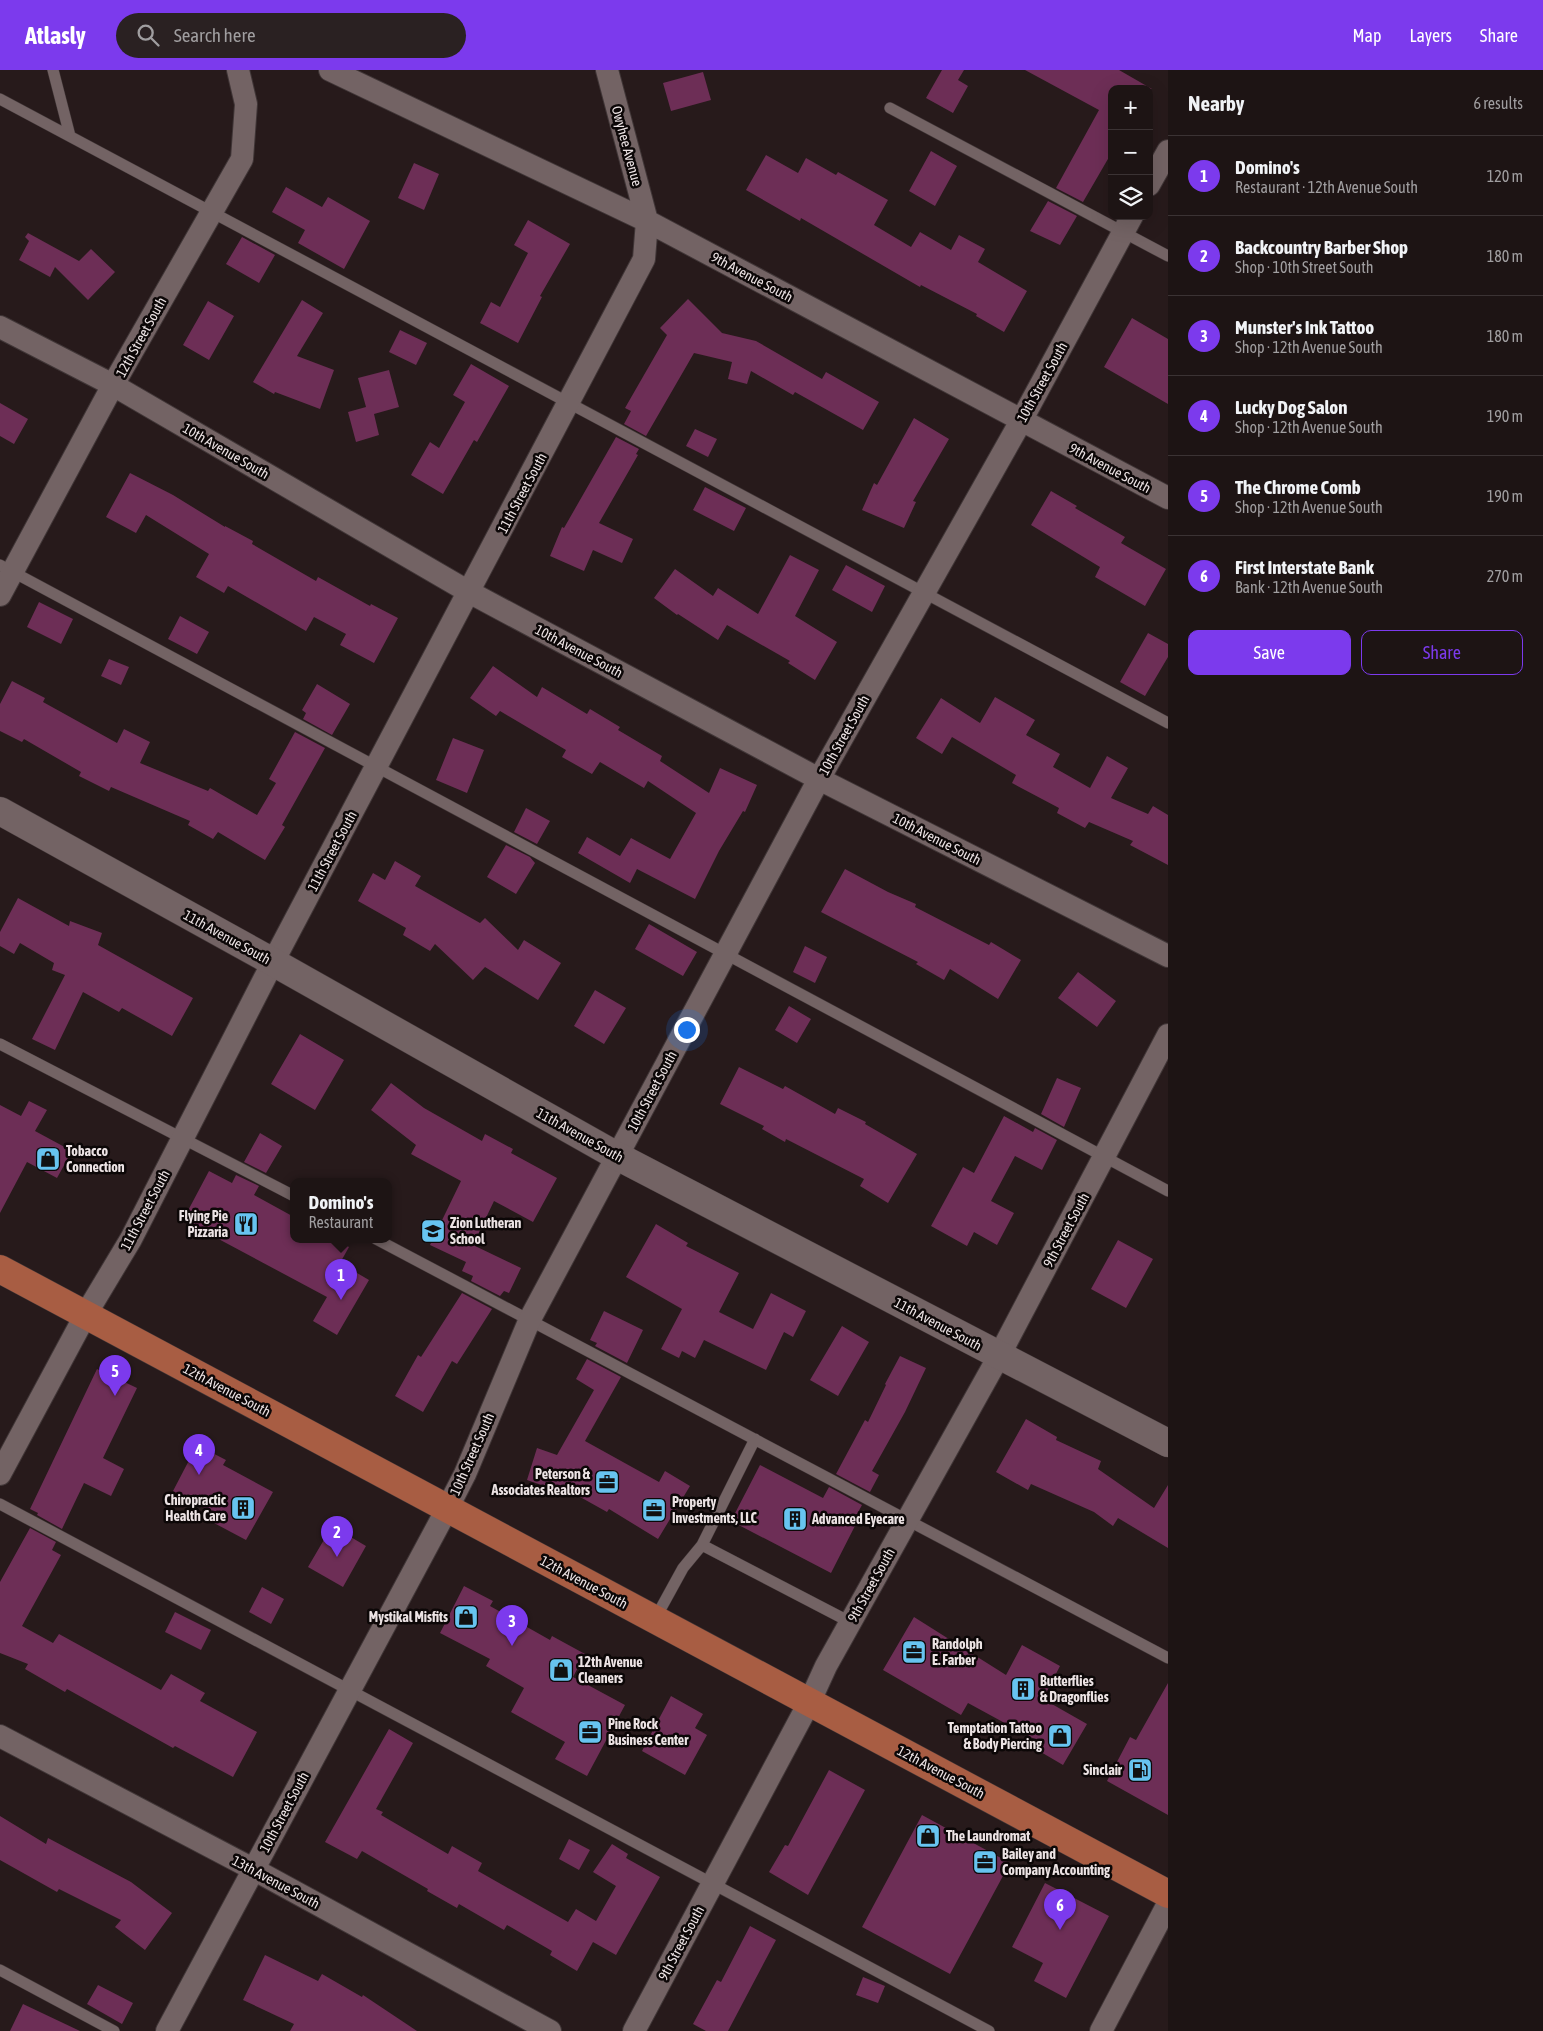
<!DOCTYPE html>
<meta charset="utf-8">
<style>
body{margin:0;font-family:"Asap Condensed",sans-serif;background:#2a2122;color:#f1f3f6}
.controls{position:absolute;right:15px;top:15px;display:grid;overflow:hidden;border-radius:10px;box-shadow:0 5px 20px #0002}
.controls button{width:45px;height:45px;display:grid;place-items:center;padding:0;border:0;border-bottom:1px solid #3b3334;background:#1d1414;color:#f1f3f6;font:25px sans-serif}
.you{position:absolute;left:686px;top:959px;width:18px;height:18px;margin:-12px;border:4px solid #fff;border-radius:50%;background:#1a73e8;box-shadow:0 0 0 8px #1a73e833}
.badge{display:grid;place-items:center;width:32px;height:32px;border-radius:50%;background:#7c3aed;color:#fff;font-size:16px;font-weight:700}
.pin{position:absolute;translate:-50% -41px;filter:drop-shadow(0 1px 2px #0008)}
.pin::after{content:'';position:absolute;top:26px;width:18px;height:15px;background:inherit;clip-path:polygon(0 0,100% 0,50% 100%)}
.popup{position:absolute;left:290px;top:1108px;width:102px;height:65px;box-sizing:border-box;display:grid;place-content:center;border-radius:10px;background:#1d1414;filter:drop-shadow(0 1px 4px #0005);font-size:16px;white-space:nowrap;color:#a09ea0}
.popup b{font-size:19px;color:#f1f3f6}
.popup::after{content:'';position:absolute;left:50%;top:100%;margin-left:-10px;border:10px solid transparent;border-top-color:#1d1414}
.list{margin:0;padding:0;list-style:none}
h2{display:flex;justify-content:space-between;align-items:center;height:65px;margin:0;padding:0 20px;font-size:21px}
h2 small{font-size:16px;font-weight:400;color:#a09ea0}
.list li{display:grid;grid-template-columns:32px 1fr auto;gap:15px;align-items:center;box-sizing:border-box;height:80px;padding:0 20px;border-top:1px solid #3b3334}
.list b{display:block;font-size:19px;white-space:nowrap}
.list p{margin:0;font-size:16px;white-space:nowrap;color:#a09ea0}
.list em{font-size:16px;font-style:normal;color:#a09ea0}
.actions{display:flex;gap:10px;padding:15px 20px}
.actions a{flex:1;padding:11px 0;border:1px solid #7c3aed;border-radius:10px;text-align:center;font-size:18px;color:#7c3aed}
.actions .main{background:#7c3aed;color:#fff}
.icon{flex:none;width:28px;height:28px;fill:none;stroke:currentColor;stroke-width:2;stroke-linecap:round;stroke-linejoin:round}
.map{position:relative;flex:none;width:1168px;height:1961px;overflow:hidden}
header{display:flex;align-items:center;gap:30px;box-sizing:border-box;height:70px;padding:0 25px;background:#7c3aed;color:#fff}
header strong{font-size:24px}
nav{display:flex;gap:28px;margin-inline-start:auto;font-size:18px}
.search{width:350px;height:45px;background:#2a2122;display:flex;align-items:center;gap:12px;box-sizing:border-box;padding:0 18px;border-radius:28px;color:#a09ea0;font-size:19px}
main{display:flex}
aside{flex:1;background:#1d1414}
.map>svg:first-child{display:block}
</style>
<header>
<strong>Atlasly</strong>
<div class="search"><svg class="icon" aria-label="search" viewBox="0 0 24 24"><circle cx="10" cy="10" r="6"/><path d="M15 15l6 6"/></svg>Search here</div>
<nav><a>Map</a><a>Layers</a><a>Share</a></nav>
</header>
<main>
<div class="map">
<svg width="1168" height="1961" viewBox="0 0 1168 1961">
<rect width="100%" height="100%" fill="#271a1b"/>
<!-- building -->
<path fill="#6d2e56" d="M942,0h22l-6,10 10,6 -15,27 -27,-15z
M1025,0h94l33,19h-40v63l-29,50 -27,-14 43,-78z
M703,2l8,28 -40,11 -8,-28z
M931,81l26,15 -22,40 -26,-15z
M766,85l32,18 8,-15 30,17 2,-3 50,28 -14,25 37,22 9,-15 31,18 8,-15 26,14 -7,13 49,29 -23,41 -28,-16 1,-2 -56,-29 -1,2 -119,-69 -1,3 -54,-31z
M414,93l25,11 -15,36 -26,-12z
M286,117l36,20 6,-10 42,24 -26,48 -46,-26 7,-13 -33,-18z
M1048,131l29,15 -17,29 -30,-14z
M528,150l42,24 -30,52 2,1 -24,46 -38,-20 11,-21 9,5 28,-54 -14,-8z
M28,163l51,28 12,-12 24,23 -27,28 -33,-33 -5,10 -31,-17 10,-19 -4,-4z
M242,167l33,18 -16,28 -33,-19z
M688,229l34,34 34,8 66,38 4,-7 53,30 -16,28 -68,-38 -2,3 -42,-24 -4,13 -19,-5 4,-17 -38,-9 -48,83 -22,-12 7,-13 -6,-3 42,-73 -7,-7z
M302,230l21,13 -26,43 37,14 -14,39 -45,-17 -1,2 -21,-12z
M208,231l26,15 -25,44 -26,-15z
M1132,248l36,21v65l-64,-37z
M400,260l27,13 -11,22 -27,-13z
M471,294l38,22 -32,56 -3,-2 -31,54 -32,-19 19,-33 9,6 26,-46 -12,-7z
M389,300l10,37 -25,7 5,21 -23,7 -8,-30 18,-5 -8,-29z
M0,333l28,16 -14,25 -14,-8z
M914,348l35,21 -36,62 3,1 -12,26 -42,-18 12,-27 3,2z
M695,359l22,10 -9,18 -22,-11z
M616,367l23,12 -3,5 2,1 -39,68 34,16 -11,24 -29,-13 -9,21 -34,-15 12,-29 2,1z
M130,403l43,22 52,32v-1l28,15 -1,3 64,37 2,-4 52,29 1,-2 27,14 -24,45 -34,-18 6,-11 -32,-17 -8,14 -78,-45 -4,7 -28,-16 13,-23 -63,-39 -10,18 -30,-16z
M705,417l41,21 -12,23 -41,-21z
M1051,421l26,15 -2,2 50,29 -4,6 45,26 -21,37 -50,-29 5,-10 -69,-42z
M790,485l29,15 -24,46 42,26 -22,38 -27,-17 2,-2 -63,-36 -9,15 -40,-26 -1,1 -23,-17 21,-29 38,27 5,-8 40,26z
M846,495l39,21 -13,26 -40,-22z
M39,532l34,17 -12,25 -34,-17z
M180,546l29,16 -12,22 -29,-15z
M1148,563l20,11v13l-23,39 -25,-14z
M109,589l20,8 -8,18 -20,-9z
M493,596l44,31 5,-10 45,27 3,-5 30,18 -2,3 44,26 -2,5 49,32 11,-25 37,17 -12,27 -2,-1 -24,40 -24,48 -58,-30 -7,14 -52,-30 9,-16 33,19 11,-18 39,21 26,-46 -48,-32 -4,7 -44,-26 -8,12 -30,-17 4,-7 -66,-39 -4,5 -26,-18z
M12,611l33,17 -2,4 74,41 7,-14 26,13 -10,21 68,28 2,-3 47,27 19,-32 -7,-4 26,-47 30,16 -43,77 3,2 -20,33 -47,-28 -5,7 -25,-14 2,-4 -79,-34 -2,4 -30,-15 2,-4 -57,-33 -2,3 -22,-11v-27z
M317,614l33,20 -18,31 -29,-16 3,-6 -4,-3z
M995,627l40,23 -9,15 34,19 -7,13 37,21 17,-32 21,12 -17,30 37,16 5,-8 15,9v50l-38,-20 3,-4 -44,-19 -4,6 -28,-15 2,-5 -47,-25 4,-8 -64,-38 -10,17 -26,-16 25,-40 39,25z
M453,668l31,12 -17,43 -31,-13z
M526,738l24,13 -13,23 -23,-12z
M506,775l24,12 5,6 -19,31 -29,-17z
M395,791l26,15 -6,10 65,37 5,-5 33,32 6,-10 37,23 -23,37 -53,-33 -12,13 -38,-36 -5,7 -27,-16 3,-7 -48,-27 15,-28 12,7z
M845,799l43,23 28,12 -1,3 74,38 2,-3 30,18 -23,39 -48,-30 -6,11 -28,-16 2,-2 -97,-50z
M18,828l51,28 1,-5 32,12 -4,12 95,53 -21,38 -50,-28 -3,4 -36,-20 -28,58 -23,-11 33,-64 -13,-5 2,-7 -34,-20 -6,11 -14,-8v-14z
M649,854l48,28 -14,24 -48,-27z
M805,876l22,11 -12,26 -22,-11z
M1078,902l38,29 -19,26 -39,-29z
M595,920l31,18 -22,36 -30,-18z
M789,936l22,13 -14,24 -22,-13z
M300,964l44,26 -29,50 -44,-26z
M739,997l44,22 2,-3 50,28 3,-6 28,14 -1,2 52,30 -29,49 -28,-17 4,-7 -78,-40 -1,3 -23,-13 2,-3 -44,-22z
M1057,1008l24,10 -17,39 -23,-13z
M391,1013l33,25 58,33 3,-7 28,15 -2,4 46,25 -24,44 -39,-21 -21,44 48,23 -12,25 -5,-2 -4,5 -29,-15 2,-5 -11,-5 4,-9 -36,-17 31,-64 -50,-27 5,-9 -45,-35z
M29,1031l18,9 -12,21 37,20 -15,27 -30,-16 -27,51v-108l21,11z
M1004,1046l29,16 2,-4 22,12 -15,30 -27,-14 -24,45 23,12 -17,32 -23,-13 -7,14 -36,-20 32,-59 11,6z
M260,1063l22,13 -16,27 -22,-11z
M209,1101l23,12 4,-8 23,11 -5,9 40,22v22h40l15,8 -9,16 29,17 -32,55 -24,-14 14,-24 -144,-77z
M656,1154l32,19 -2,3 53,27 -20,39 34,17 18,-36 35,18 -13,26 -9,-5 -18,38 -62,-30 -9,18 -13,-7 -3,7 -18,-9 21,-40 -56,-32z
M1118,1170l35,19 -27,49 -35,-19z
M462,1223l30,16 -35,55 -5,-3 -29,51 -28,-16 23,-41 3,2z
M604,1241l39,19 -16,33 -32,-17 2,-3 -7,-3z
M842,1256l27,16 -31,54 -28,-16z
M900,1286l26,12 -21,44 -33,59 7,4 -9,17 -34,-18 29,-54 3,2 18,-37 -1,-1z
M587,1289l34,18 -36,64 74,41 6,-11 25,15 -32,53 -49,-30 -2,3 -43,-24 -2,4 -35,-12 10,-32 20,7 37,-65 -18,-11z
M97,1299l40,19 -34,70 21,11 -13,27 -27,-13 -22,46 -25,-14 1,-2 -8,-4z
M1026,1349l31,18 -1,3 45,21 -3,8 56,39 14,-23v63l-50,-30 -5,8 -19,-14 -63,-28 -3,6 -32,-18z
M197,1375l29,15 -3,5 50,27 -27,48 -32,-17 4,-8 -45,-24z
M760,1395l63,33 6,-11 33,18 -6,11 3,2 -28,55 -100,-52z
M332,1456l34,20 -23,41 -35,-20z
M30,1458l26,14 -4,8 9,5 -39,71 31,17 6,-9 102,56 10,-16 34,19 -5,8 57,31 -24,45 -58,-31 -2,2 -106,-59 -2,3 -40,-23 3,-5 -28,-11v-71z
M464,1516l29,15 -3,5 60,34 2,-4 33,18 -12,23 52,28 -38,71 -32,-17 10,-17 -54,-30 13,-24 -38,-22 4,-7 -50,-26z
M262,1517l22,12 -13,25 -22,-12z
M175,1542l36,18 -10,20 -36,-18z
M914,1547l92,58 16,-30 38,21 -17,33 44,25 -24,41 -29,-17 4,-7 -70,-38 -7,12 -78,-45z
M1168,1613v132l-61,-34 23,-44 6,3z
M671,1626l32,18 -8,14 12,7 -22,40 -43,-24z
M389,1659l24,14 -37,66 7,3 -2,3 67,39 4,-8 30,17 -4,8 90,51 8,-13 20,12 20,-35 -23,-14 19,-28 16,10 -2,4 34,19 -44,78 -23,-13 -16,29 -27,-16 2,-4 -45,-26 -3,5 -45,-26 -2,4 -30,-17 1,-2 -66,-38 -5,8 -32,-17z
M829,1700l36,20 -57,105 -39,-23 16,-27 3,1z
M922,1745l88,48 -60,111 -88,-47z
M0,1746l46,28 2,-6 83,44 41,31 -27,37 -30,-23 6,-7 -62,-31 -2,3 -57,-32z
M569,1769l21,11 -11,20 -20,-11z
M1045,1813l64,33 -43,82 -32,-17 9,-18 -31,-16z
M750,1856l26,14 -48,91h-22l-13,-7 24,-44 4,2z
M265,1885l53,26 4,-7 40,23 1,-2 54,36h-127l4,-7 -51,-24z
M863,1907l22,9 -7,17 -22,-8z
M98,1915l35,18 -11,21 -35,-20z
M23,1934l57,27h-70z"/>
<g fill="none" stroke-linecap="round" stroke-linejoin="round">
<defs>
<path id="lane" d="M53,0l17,66
M0,29l1168,624
M890,38l278,148
M0,495l1168,626
M0,974l294,152
M376,1169l792,419
M0,1434l989,527
M702,1475l148,77
M655,1549l28,-51 19,-23 53,-106
M0,1900l114,61"/>
<path id="street" d="M330,0l317,151 521,277
M1149,115l19,-34
M0,257l113,58 356,207 350,187 349,177
M0,525l113,-210 129,-226 4,-55 -8,-34
M0,1404l86,-160 45,-75 142,-277 371,-703 3,-38 -40,-151
M0,1666l253,133 297,162
M167,1961l280,-522 18,-35 65,-155 289,-540 202,-358 111,-205
M634,1961l176,-330 16,-35 173,-310 169,-321
M1101,1961l67,-127"/>
<path id="secondary" d="M0,741l273,151 344,194 551,287"/>
<path id="primary" d="M0,1199l1168,625"/>
</defs>
<!-- lane casing -->
<use href="#lane" stroke="#403637" stroke-width="12"/>
<!-- street casing -->
<use href="#street" stroke="#403637" stroke-width="24"/>
<!-- secondary casing -->
<use href="#secondary" stroke="#403637" stroke-width="29"/>
<!-- primary casing -->
<use href="#primary" stroke="#403637" stroke-width="29"/>
<!-- lane -->
<use href="#lane" stroke="#736364" stroke-width="11"/>
<!-- street -->
<use href="#street" stroke="#736364" stroke-width="22"/>
<!-- secondary -->
<use href="#secondary" stroke="#736364" stroke-width="28"/>
<!-- primary -->
<use href="#primary" stroke="#a85d43" stroke-width="28"/>
</g>
<!-- icons -->
<defs>
<symbol id="shop-square" viewBox="-11 -11 22 22"><rect x="-9" y="-9" width="18" height="18" rx="4" fill="#67c4f0" stroke="#0c0707"/><path d="M-5-2.5h2.3a2.7 3.5 0 0 1 5.4 0H5L5.5 6h-11ZM-1.5-2.5h3a1.5 2.3 0 0 0-3 0Z" fill="#111"/></symbol>
<symbol id="restaurant-square" viewBox="-11 -11 22 22"><rect x="-9" y="-9" width="18" height="18" rx="4" fill="#67c4f0" stroke="#0c0707"/><path d="M-5-6h1v4h1v-4h1v4h1v-4h1v5L-1.5 .5V6h-2V.5L-5-1ZM5-6V6H3V1.5H1.5Q1.5-4 5-6Z" fill="#111"/></symbol>
<symbol id="school-square" viewBox="-11 -11 22 22"><rect x="-9" y="-9" width="18" height="18" rx="4" fill="#67c4f0" stroke="#0c0707"/><path d="M0-5L7-2L0 1L-7-2ZM-4 1L0 2.5L4 1V4Q0 6-4 4Z" fill="#111"/></symbol>
<symbol id="office-square" viewBox="-11 -11 22 22"><rect x="-9" y="-9" width="18" height="18" rx="4" fill="#67c4f0" stroke="#0c0707"/><path d="M-6-3h4V-5.5h4V-3h4V5H-6ZM-1-4.5V-3h2v-1.5ZM-6 0V1H6V0Z" fill="#111"/></symbol>
<symbol id="building-square" viewBox="-11 -11 22 22"><rect x="-9" y="-9" width="18" height="18" rx="4" fill="#67c4f0" stroke="#0c0707"/><path d="M-4-6H4V6H1V3H-1V6H-4ZM-2.5-4.3h1.7v1.8h-1.7ZM.8-4.3h1.7v1.8H.8ZM-2.5-1h1.7V.8h-1.7ZM.8-1h1.7V.8H.8Z" fill="#111"/></symbol>
<symbol id="fuel-square" viewBox="-11 -11 22 22"><rect x="-9" y="-9" width="18" height="18" rx="4" fill="#67c4f0" stroke="#0c0707"/><path d="M-5.5-6h7V0h2V4h1.3V-2.5L3-4.5l.8-.8L6-3V5H2.5V1h-1V6h-7ZM-4.2-4.7v3.2H.2V-4.7Z" fill="#111"/></symbol>
</defs>
<g fill-rule="evenodd">
<use href="#shop-square" x="34" y="1075" width="28" height="28"/>
<use href="#restaurant-square" x="232" y="1140" width="28" height="28"/>
<use href="#school-square" x="419" y="1147" width="28" height="28"/>
<use href="#office-square" x="593" y="1398" width="28" height="28"/>
<use href="#building-square" x="229" y="1424" width="28" height="28"/>
<use href="#office-square" x="640" y="1426" width="28" height="28"/>
<use href="#building-square" x="781" y="1435" width="28" height="28"/>
<use href="#shop-square" x="452" y="1533" width="28" height="28"/>
<use href="#office-square" x="900" y="1568" width="28" height="28"/>
<use href="#shop-square" x="547" y="1586" width="28" height="28"/>
<use href="#building-square" x="1009" y="1605" width="28" height="28"/>
<use href="#office-square" x="576" y="1648" width="28" height="28"/>
<use href="#shop-square" x="1046" y="1652" width="28" height="28"/>
<use href="#fuel-square" x="1126" y="1686" width="28" height="28"/>
<use href="#shop-square" x="914" y="1752" width="28" height="28"/>
<use href="#office-square" x="971" y="1778" width="28" height="28"/>
</g>
<g text-anchor="middle" stroke-width="5" stroke-linejoin="round" paint-order="stroke">
<!-- street labels -->
<g font-size="14" fill="#ece3e4" stroke="#0c0707">
<text transform="translate(627 76) rotate(75)" y="5">Owyhee Avenue</text>
<text transform="translate(752 207) rotate(28)" y="5">9th Avenue South</text>
<text transform="translate(141 267) rotate(-61)" y="5">12th Street South</text>
<text transform="translate(1042 312) rotate(-61)" y="5">10th Street South</text>
<text transform="translate(226 381) rotate(30)" y="5">10th Avenue South</text>
<text transform="translate(1110 398) rotate(28)" y="5">9th Avenue South</text>
<text transform="translate(522 423) rotate(-62)" y="5">11th Street South</text>
<text transform="translate(579 581) rotate(28)" y="5">10th Avenue South</text>
<text transform="translate(844 665) rotate(-61)" y="5">10th Street South</text>
<text transform="translate(937 769) rotate(27)" y="5">10th Avenue South</text>
<text transform="translate(332 781) rotate(-62)" y="5">11th Street South</text>
<text transform="translate(227 867) rotate(29)" y="5">11th Avenue South</text>
<text transform="translate(652 1021) rotate(-62)" y="5">10th Street South</text>
<text transform="translate(580 1065) rotate(29)" y="5">11th Avenue South</text>
<text transform="translate(145 1140) rotate(-62)" y="5">11th Street South</text>
<text transform="translate(1066 1160) rotate(-62)" y="5">9th Street South</text>
<text transform="translate(938 1254) rotate(28)" y="5">11th Avenue South</text>
<text transform="translate(227 1320) rotate(28)" y="5">12th Avenue South</text>
<text transform="translate(472 1384) rotate(-66)" y="5">10th Street South</text>
<text transform="translate(584 1512) rotate(28)" y="5">12th Avenue South</text>
<text transform="translate(871 1515) rotate(-61)" y="5">9th Street South</text>
<text transform="translate(941 1702) rotate(28)" y="5">12th Avenue South</text>
<text transform="translate(284 1742) rotate(-62)" y="5">10th Street South</text>
<text transform="translate(276 1812) rotate(28)" y="5">13th Avenue South</text>
<text transform="translate(681 1873) rotate(-62)" y="5">9th Street South</text>
</g>
<!-- poi labels -->
<g font-size="14" font-weight="bold" fill="#ece3e4" stroke="#0c0707" text-anchor="start">
<text x="66" y="1086">Tobacco<tspan x="66" dy="16">Connection</tspan></text>
<text x="228" y="1151" text-anchor="end">Flying Pie<tspan x="228" dy="16">Pizzaria</tspan></text>
<text x="450" y="1158">Zion Lutheran<tspan x="450" dy="16">School</tspan></text>
<text x="590" y="1409" text-anchor="end">Peterson &amp;<tspan x="590" dy="16">Associates Realtors</tspan></text>
<text x="226" y="1435" text-anchor="end">Chiropractic<tspan x="226" dy="16">Health Care</tspan></text>
<text x="672" y="1437">Property<tspan x="672" dy="16">Investments, LLC</tspan></text>
<text x="812" y="1454">Advanced Eyecare</text>
<text x="448" y="1552" text-anchor="end">Mystikal Misfits</text>
<text x="932" y="1579">Randolph<tspan x="932" dy="16">E. Farber</tspan></text>
<text x="578" y="1597">12th Avenue<tspan x="578" dy="16">Cleaners</tspan></text>
<text x="1040" y="1616">Butterflies<tspan x="1040" dy="16">&amp; Dragonflies</tspan></text>
<text x="608" y="1659">Pine Rock<tspan x="608" dy="16">Business Center</tspan></text>
<text x="1042" y="1663" text-anchor="end">Temptation Tattoo<tspan x="1042" dy="16">&amp; Body Piercing</tspan></text>
<text x="1122" y="1705" text-anchor="end">Sinclair</text>
<text x="946" y="1771">The Laundromat</text>
<text x="1002" y="1789">Bailey and<tspan x="1002" dy="16">Company Accounting</tspan></text>
</g>
</g>
</svg>
<div class="controls">
<button>+</button>
<button>−</button>
<button><svg class="icon" aria-label="layers" viewBox="0 0 24 24"><path d="M12 4l9 5-9 5-9-5zM3 14l9 5 9-5"/></svg></button>
</div>
<div class="you"></div>
<div class="pin badge" style="left:341px;top:1230px">1</div>
<div class="popup"><b>Domino's</b>Restaurant</div>
<div class="pin badge" style="left:337px;top:1487px">2</div>
<div class="pin badge" style="left:512px;top:1576px">3</div>
<div class="pin badge" style="left:199px;top:1405px">4</div>
<div class="pin badge" style="left:115px;top:1326px">5</div>
<div class="pin badge" style="left:1060px;top:1860px">6</div>
</div>
<aside>
<h2>Nearby<small>6 results</small></h2>
<ul class="list">
<li><span class="badge">1</span><div><b>Domino's</b><p>Restaurant · 12th Avenue South</p></div><em>120 m</em></li>
<li><span class="badge">2</span><div><b>Backcountry Barber Shop</b><p>Shop · 10th Street South</p></div><em>180 m</em></li>
<li><span class="badge">3</span><div><b>Munster's Ink Tattoo</b><p>Shop · 12th Avenue South</p></div><em>180 m</em></li>
<li><span class="badge">4</span><div><b>Lucky Dog Salon</b><p>Shop · 12th Avenue South</p></div><em>190 m</em></li>
<li><span class="badge">5</span><div><b>The Chrome Comb</b><p>Shop · 12th Avenue South</p></div><em>190 m</em></li>
<li><span class="badge">6</span><div><b>First Interstate Bank</b><p>Bank · 12th Avenue South</p></div><em>270 m</em></li>
</ul>
<div class="actions"><a class="main">Save</a><a>Share</a></div>
</aside>
</main>
